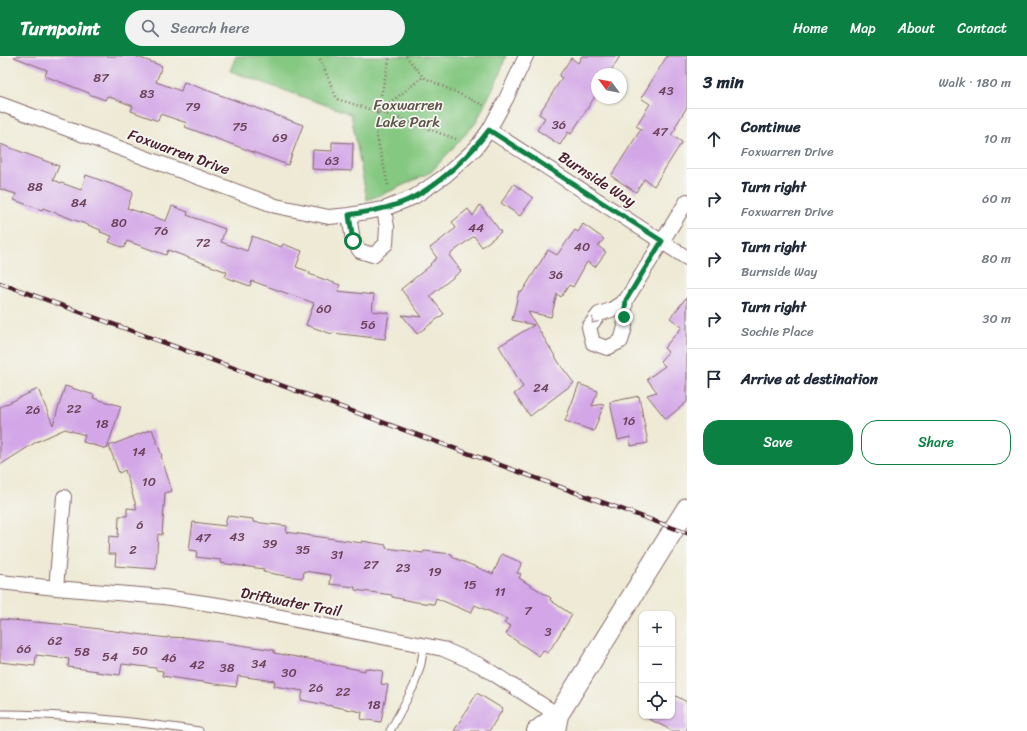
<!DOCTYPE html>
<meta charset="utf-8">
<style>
body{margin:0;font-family:Sriracha,sans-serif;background:#f2f2f3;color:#1f2937}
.controls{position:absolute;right:12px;bottom:12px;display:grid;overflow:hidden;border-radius:8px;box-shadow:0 1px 3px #0004}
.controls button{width:36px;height:36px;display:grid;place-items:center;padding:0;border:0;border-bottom:1px solid #e0e1e3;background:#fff;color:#1f2937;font:20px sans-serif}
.compass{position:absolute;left:591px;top:12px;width:36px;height:36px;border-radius:50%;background:#fff;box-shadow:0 1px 3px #0004;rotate:302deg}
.stop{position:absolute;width:12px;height:12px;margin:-9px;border:3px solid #0b8043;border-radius:50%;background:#fff}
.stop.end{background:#0b8043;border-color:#fff;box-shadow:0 1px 4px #0008}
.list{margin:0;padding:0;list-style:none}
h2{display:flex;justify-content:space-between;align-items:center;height:52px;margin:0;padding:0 16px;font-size:17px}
h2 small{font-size:13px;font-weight:400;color:#747a83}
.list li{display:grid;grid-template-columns:26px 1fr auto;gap:12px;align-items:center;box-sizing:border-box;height:60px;padding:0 16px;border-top:1px solid #e0e1e3}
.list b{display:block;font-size:15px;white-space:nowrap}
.list p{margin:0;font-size:13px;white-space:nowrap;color:#747a83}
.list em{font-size:13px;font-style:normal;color:#747a83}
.actions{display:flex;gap:8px;padding:12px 16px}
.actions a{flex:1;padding:9px 0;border:1px solid #0b8043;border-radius:16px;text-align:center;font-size:14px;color:#0b8043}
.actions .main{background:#0b8043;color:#fff}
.icon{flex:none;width:22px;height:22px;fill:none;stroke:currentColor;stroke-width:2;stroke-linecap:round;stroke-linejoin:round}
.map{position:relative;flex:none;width:687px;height:675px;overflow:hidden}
header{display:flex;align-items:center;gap:24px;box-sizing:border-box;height:56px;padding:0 20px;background:#0b8043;color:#fff}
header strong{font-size:19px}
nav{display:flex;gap:22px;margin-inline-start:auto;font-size:14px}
.search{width:280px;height:36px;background:#f2f2f3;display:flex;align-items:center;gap:10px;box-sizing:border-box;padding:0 14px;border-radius:22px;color:#747a83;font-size:15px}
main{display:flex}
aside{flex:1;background:#fff}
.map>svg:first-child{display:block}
</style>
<header>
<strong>Turnpoint</strong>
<div class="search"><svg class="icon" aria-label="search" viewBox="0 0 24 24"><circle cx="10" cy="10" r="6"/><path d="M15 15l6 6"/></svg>Search here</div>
<nav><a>Home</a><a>Map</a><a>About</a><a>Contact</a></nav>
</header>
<main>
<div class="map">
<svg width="687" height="675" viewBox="0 0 687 675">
<rect width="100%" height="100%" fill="#f6f6f2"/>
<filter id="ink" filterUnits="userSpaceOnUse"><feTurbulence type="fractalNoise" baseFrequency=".025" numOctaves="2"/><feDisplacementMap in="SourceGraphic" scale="8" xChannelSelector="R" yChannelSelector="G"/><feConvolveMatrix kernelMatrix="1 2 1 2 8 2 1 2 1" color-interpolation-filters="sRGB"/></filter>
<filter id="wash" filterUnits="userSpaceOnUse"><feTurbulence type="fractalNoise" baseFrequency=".012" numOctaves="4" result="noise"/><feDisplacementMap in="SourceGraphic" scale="16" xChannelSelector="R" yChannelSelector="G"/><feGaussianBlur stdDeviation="0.9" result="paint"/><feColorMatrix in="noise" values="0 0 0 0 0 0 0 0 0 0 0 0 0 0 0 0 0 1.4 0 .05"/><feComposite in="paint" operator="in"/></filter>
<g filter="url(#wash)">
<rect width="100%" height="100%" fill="#eeead5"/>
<!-- green -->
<path fill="#85c881" stroke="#687456" d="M236,0h270l-7,20 -24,48 -44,48 -38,18 -26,10 -16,-86 -121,-43z"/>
<g id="blocks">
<!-- building -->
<path fill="#d3a7e7" d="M15,0h120l27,10 -6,16 25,9 3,-9 119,43 -15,40 -103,-38 2,-4 -27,-9 -2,7 -27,-10 2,-5 -26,-10 -2,4 -16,-6v-1l-44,-17 2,-6 -33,-13z
M582,0h38l-11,18h-12v18l-3,6 -23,36 -3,-2 -8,13 -23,-15 8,-12 -6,-4 23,-36 -3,-2 12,-18 7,5z
M667,0h20v51l-12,20 1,1 -5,7 11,7 -28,44 -10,-7 -8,13 -25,-16 30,-47 -5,-3 14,-22 -9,-6z
M332,86l21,1 -1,28 -40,-2 1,-19 19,1z
M0,88l59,22 -6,14 28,10 5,-15 47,17 -6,16 39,13 6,-15 16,6 -1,3 38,14 -4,13 26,9 5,-15 29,11 2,-3 19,7 -6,16 14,5 -1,2 31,11 -2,6 36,4 -2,16 17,2 -4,26 -53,-6v1l-26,-9 8,-22 -62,-22 -2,5 -25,-9 2,-5 -59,-22 -2,5 -39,-14 -3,7 -15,-6 3,-6 -12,-4 1,-2 -58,-22 -1,2 -28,-10 2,-6 -16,-5z
M514,128l19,14 -13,18 -19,-13z
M480,149l21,27 -19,15 -8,-11 -25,19 12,16 -31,25 14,18 -27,20 -15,-19 20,2 -21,-28 30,-24 -1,-1 7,-6 -7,-10 26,-20 -4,-6 16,-13 5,7z
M583,168l21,15 -6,7 8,6 -11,15 -8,-5 -14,25 -4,-2 -8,12 -4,-3 -6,23 -23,-5 33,54 13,17 -44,33 -16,-22 9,-7 -24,-41 35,-21 -22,-5 7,-29 3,1 26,-42 9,5 18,-25 3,2z
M687,241v105l-21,17 -19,-24 10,-3 -10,-13 18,-13 -5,-5 8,-9 -4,-4 18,-21 -12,-9z
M579,328l19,7 -6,15 12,-2 -10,27 -29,-10z
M65,330l29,9 -1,3 28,8 -14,43 -24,-7 2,-7 -20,-6 -29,13 -36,23v-58l38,-18 15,36z
M639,340l9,47 -17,3 -1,-9 -12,3 -8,-38z
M152,373l10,27h-1l11,35 -7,2 -3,42 -4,-1 -2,35 -41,-3 1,-12h-8l1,-18 9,1 1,-21h8v-8l10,1 -12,-39 -6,3 -10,-27z
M227,460l26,3v3l34,4 -1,6 76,11v-2l24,4v3l37,5 1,-2 28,3v3l41,17 9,-20 20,9 -5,10 4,1 -2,4 32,20 -1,2 22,15 -24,38 -5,-3 -4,6 -33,-22 5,-8 -7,-3 3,-4 -32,-14 -4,8 -35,-15 -2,6 -18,-2 -24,-5v-2l-37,-5v-3l-25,-3 1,-9 -27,-4 -1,7 -17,-2 -23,-4 1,-3 -44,-6 1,-3 -25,-3 1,-6 -8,-1 4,-28 32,4z
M0,563l69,6 98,13v-1l22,1 38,5 47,7v3l51,9v1l40,8v-3l18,3 -2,13 7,1 -7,37 -20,-3 1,-7 -61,-12 2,-9 -29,-5 1,-5 -37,-5 -2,11 -74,-11 1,-5 -7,-1v-2l-34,-4 -2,11 -24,-3 1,-1 -29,-4 1,-8 -33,-4 -1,11 -35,-4z
M477,637l26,16 -14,22h-35z
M672,638l15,8v29h-14l-30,-15h29z"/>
</g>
</g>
<g filter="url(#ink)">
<use href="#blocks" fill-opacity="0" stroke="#836666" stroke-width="1"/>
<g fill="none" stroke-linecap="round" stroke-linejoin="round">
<defs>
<path id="lane" d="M0,658c67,0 133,7 199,17
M390,675l24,-45 7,-22 3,-19"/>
<path id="street" d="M0,48l276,102 53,11 20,-2 35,-6 30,-12 31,-21 31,-28 13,-18 17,-31 20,-43
M489,74l198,128
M349,159l4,26 7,10 13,4 13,-11 1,-17 -3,-18
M626,244l-15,10 -12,4 -10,13 4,16 14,5 14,-7 4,-14 -1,-10 2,-17 61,-99
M0,526l56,6 108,9 61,9 218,43 37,16 78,50
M56,532l8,-91"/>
<path id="secondary" d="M537,675l21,-16
M555,675l3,-16 129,-207"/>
</defs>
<!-- lane casing -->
<use href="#lane" stroke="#836666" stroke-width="9"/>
<!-- street casing -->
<use href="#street" stroke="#836666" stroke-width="16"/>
<!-- secondary casing -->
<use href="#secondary" stroke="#836666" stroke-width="22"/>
<!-- path -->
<path stroke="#836666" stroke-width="2.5" stroke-dasharray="1 3" stroke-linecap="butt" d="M406,0l17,21
M320,3l17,40 70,22 49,18
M377,57l46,-36 62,29
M388,129l-12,-52 1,-20 13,-57"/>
<!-- lane -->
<use href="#lane" stroke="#fff" stroke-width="7"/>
<!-- street -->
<use href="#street" stroke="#fff" stroke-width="14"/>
<!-- secondary -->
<use href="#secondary" stroke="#fff" stroke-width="20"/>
<defs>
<path id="rail" d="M0,227l687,250"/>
</defs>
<!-- rail casing -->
<use href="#rail" stroke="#4a1f2b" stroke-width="4.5"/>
<!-- rail -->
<use href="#rail" stroke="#f6f6f2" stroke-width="3" stroke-dasharray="9" stroke-linecap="butt"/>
</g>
<!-- one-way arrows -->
<defs><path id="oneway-chevron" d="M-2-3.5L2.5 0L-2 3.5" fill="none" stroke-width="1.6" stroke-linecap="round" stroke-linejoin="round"/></defs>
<use stroke="#ae9aa0" href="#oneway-chevron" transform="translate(594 265) rotate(128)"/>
</g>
<g fill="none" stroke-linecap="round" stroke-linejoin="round" filter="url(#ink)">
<!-- route -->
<path stroke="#0b8043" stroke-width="5" d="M353,185l-4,-26c22,-4 45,-7 65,-18 28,-15 56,-42 75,-67l173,111 -36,59 -2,17"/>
</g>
<g text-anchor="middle" stroke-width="3.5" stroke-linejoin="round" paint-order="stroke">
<!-- number labels -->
<g font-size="13" fill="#6c415a">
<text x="101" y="26">87</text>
<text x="666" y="39">43</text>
<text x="147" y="42">83</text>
<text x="193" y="55">79</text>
<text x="559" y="73">36</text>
<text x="240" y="75">75</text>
<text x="660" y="80">47</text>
<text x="280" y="86">69</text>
<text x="332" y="109">63</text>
<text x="35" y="135">88</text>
<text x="79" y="151">84</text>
<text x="119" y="171">80</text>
<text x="476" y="176">44</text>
<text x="161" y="179">76</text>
<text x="203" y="191">72</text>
<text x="582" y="195">40</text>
<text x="556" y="223">36</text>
<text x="324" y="257">60</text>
<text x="368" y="273">56</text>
<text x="541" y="336">24</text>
<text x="74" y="357">22</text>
<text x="33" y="358">26</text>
<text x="629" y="369">16</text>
<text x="102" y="372">18</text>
<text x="139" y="400">14</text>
<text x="149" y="430">10</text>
<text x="140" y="473">6</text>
<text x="237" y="485">43</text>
<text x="203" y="486">47</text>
<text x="270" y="492">39</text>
<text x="133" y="498">2</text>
<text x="303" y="498">35</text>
<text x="337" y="503">31</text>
<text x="371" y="513">27</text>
<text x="403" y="516">23</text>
<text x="435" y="520">19</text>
<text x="470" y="533">15</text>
<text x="500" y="540">11</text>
<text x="528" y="559">7</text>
<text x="548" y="580">3</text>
<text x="55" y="589">62</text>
<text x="24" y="597">66</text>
<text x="140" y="599">50</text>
<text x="82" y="600">58</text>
<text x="110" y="605">54</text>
<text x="169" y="606">46</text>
<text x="259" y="612">34</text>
<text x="197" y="613">42</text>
<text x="227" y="616">38</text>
<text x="289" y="621">30</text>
<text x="316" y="636">26</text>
<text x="343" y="640">22</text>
<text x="374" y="653">18</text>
</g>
<!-- park labels -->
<g font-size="15" fill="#5c5245" stroke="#f6f6f2">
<text x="408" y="54">Foxwarren<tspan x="408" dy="17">Lake Park</tspan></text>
</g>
<!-- street labels -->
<g font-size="15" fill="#4a1f2b" stroke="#f6f6f2">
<text transform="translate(179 96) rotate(20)" y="5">Foxwarren Drive</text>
<text transform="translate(597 123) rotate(33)" y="5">Burnside Way</text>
<text transform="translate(291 546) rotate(11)" y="5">Driftwater Trail</text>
</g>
</g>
</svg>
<div class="controls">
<button>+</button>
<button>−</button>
<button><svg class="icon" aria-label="locate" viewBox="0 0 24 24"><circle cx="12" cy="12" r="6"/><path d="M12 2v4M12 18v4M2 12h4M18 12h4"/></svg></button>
</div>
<svg class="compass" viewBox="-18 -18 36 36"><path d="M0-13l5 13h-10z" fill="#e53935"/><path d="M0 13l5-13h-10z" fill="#747a83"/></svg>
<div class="stop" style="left:353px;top:185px"></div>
<div class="stop end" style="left:624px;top:261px"></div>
</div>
<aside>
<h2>3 min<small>Walk · 180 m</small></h2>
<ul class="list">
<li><svg class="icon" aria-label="ahead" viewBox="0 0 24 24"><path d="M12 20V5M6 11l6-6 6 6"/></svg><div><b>Continue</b><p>Foxwarren Drive</p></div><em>10 m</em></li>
<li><svg class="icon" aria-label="right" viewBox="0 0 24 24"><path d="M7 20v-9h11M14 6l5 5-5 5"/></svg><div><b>Turn right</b><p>Foxwarren Drive</p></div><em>60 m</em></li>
<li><svg class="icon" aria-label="right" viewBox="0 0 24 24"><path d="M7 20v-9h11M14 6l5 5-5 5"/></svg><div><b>Turn right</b><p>Burnside Way</p></div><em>80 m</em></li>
<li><svg class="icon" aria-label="right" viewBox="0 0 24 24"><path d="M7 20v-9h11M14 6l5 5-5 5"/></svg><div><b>Turn right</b><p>Sochie Place</p></div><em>30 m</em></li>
<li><svg class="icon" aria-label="arrive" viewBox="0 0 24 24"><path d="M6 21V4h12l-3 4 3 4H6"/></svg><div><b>Arrive at destination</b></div></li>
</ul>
<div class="actions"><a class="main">Save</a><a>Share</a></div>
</aside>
</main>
